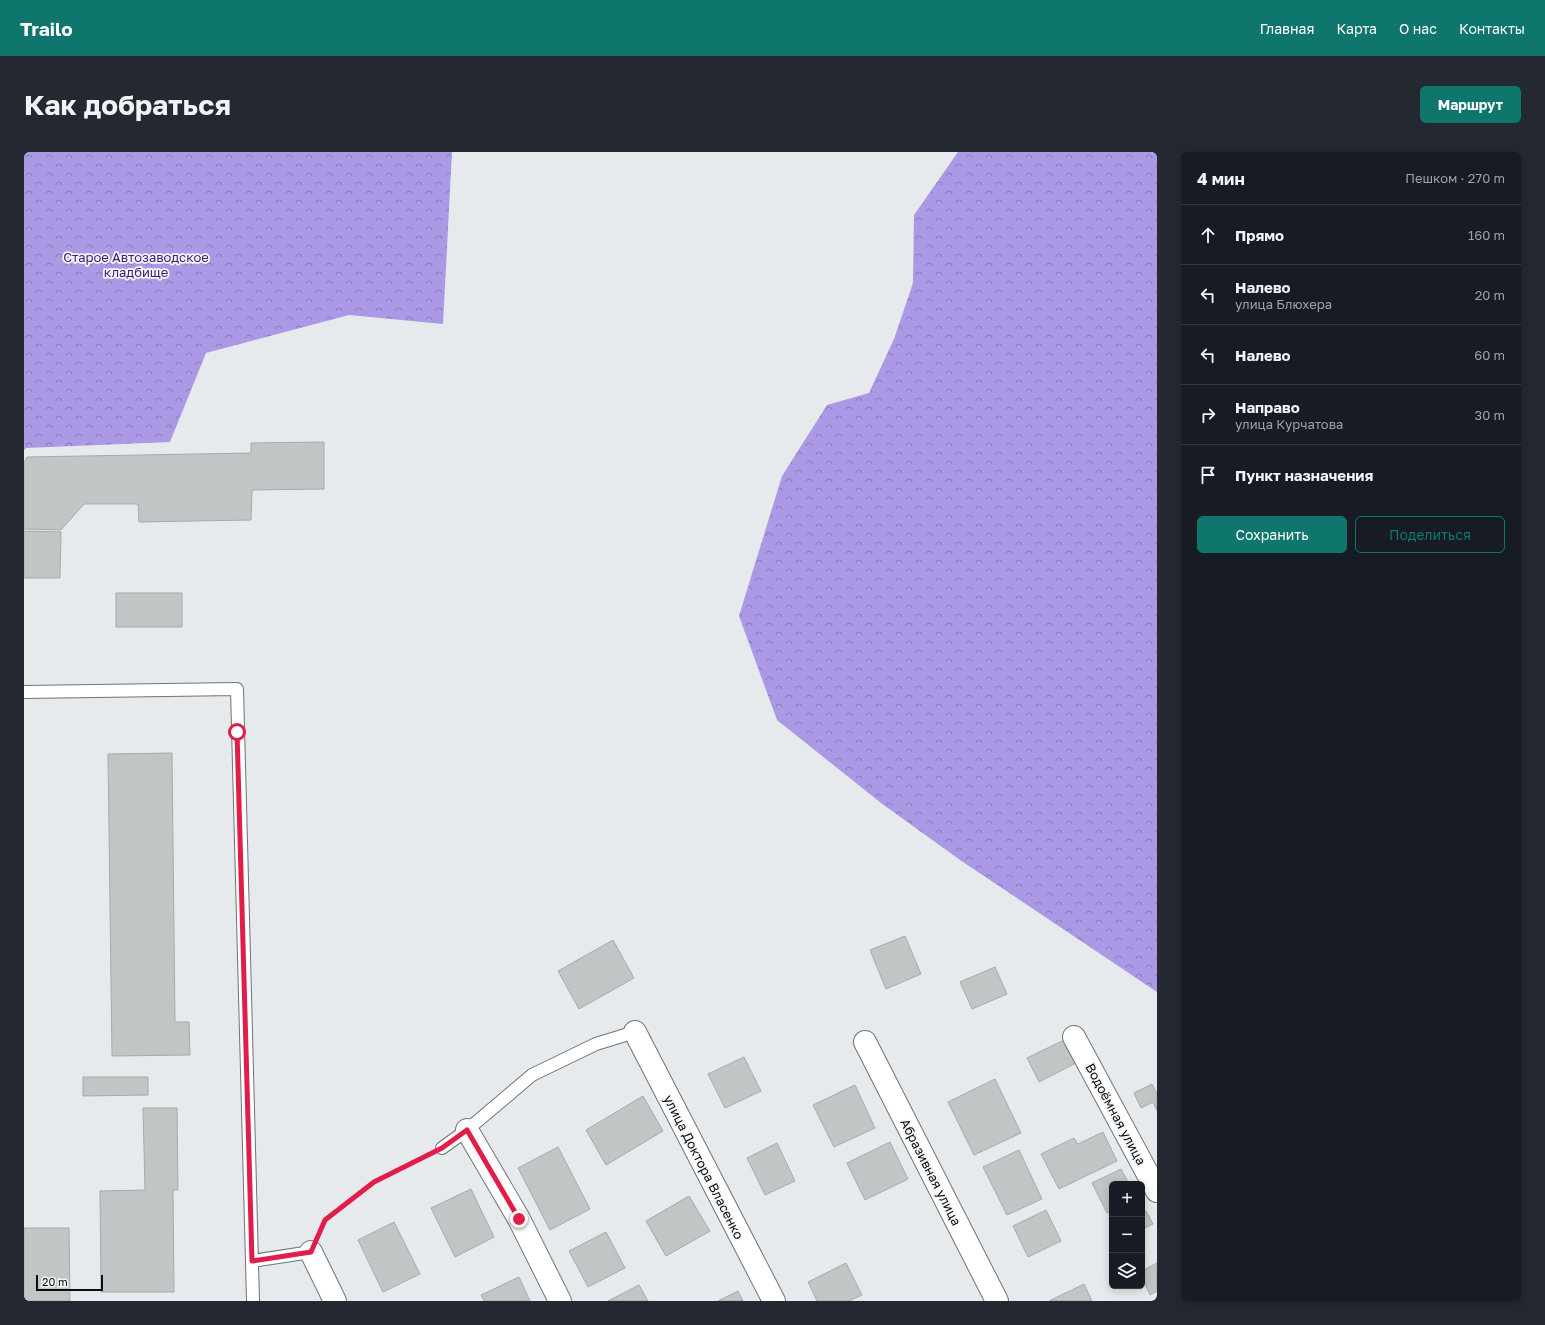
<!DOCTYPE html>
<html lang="ru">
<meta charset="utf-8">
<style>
body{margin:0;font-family:"Golos Text",sans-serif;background:#242831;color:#f1f3f6}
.controls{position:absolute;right:12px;bottom:12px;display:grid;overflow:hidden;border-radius:6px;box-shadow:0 2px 10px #0003}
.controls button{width:36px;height:36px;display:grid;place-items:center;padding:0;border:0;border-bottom:1px solid #363941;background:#171b24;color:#f1f3f6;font:20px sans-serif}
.scale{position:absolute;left:12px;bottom:10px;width:67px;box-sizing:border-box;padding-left:4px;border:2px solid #0b0c0d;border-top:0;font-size:11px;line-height:14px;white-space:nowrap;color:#0b0c0d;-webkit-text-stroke:3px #f4f7f9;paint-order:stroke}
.stop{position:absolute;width:12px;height:12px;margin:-9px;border:3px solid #e11d48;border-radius:50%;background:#fff}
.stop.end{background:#e11d48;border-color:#fff;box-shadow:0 1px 4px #0008}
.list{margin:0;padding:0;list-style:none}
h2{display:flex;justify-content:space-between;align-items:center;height:52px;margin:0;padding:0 16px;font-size:17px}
h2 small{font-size:13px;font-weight:400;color:#9ea1a6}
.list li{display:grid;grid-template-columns:26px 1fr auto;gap:12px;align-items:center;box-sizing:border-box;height:60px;padding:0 16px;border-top:1px solid #363941}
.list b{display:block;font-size:15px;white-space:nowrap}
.list p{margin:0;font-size:13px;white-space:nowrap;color:#9ea1a6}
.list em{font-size:13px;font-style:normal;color:#9ea1a6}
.actions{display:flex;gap:8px;padding:12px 16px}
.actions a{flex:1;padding:9px 0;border:1px solid #0f766e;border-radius:6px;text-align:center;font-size:14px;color:#0f766e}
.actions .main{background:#0f766e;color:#fff}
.icon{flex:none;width:22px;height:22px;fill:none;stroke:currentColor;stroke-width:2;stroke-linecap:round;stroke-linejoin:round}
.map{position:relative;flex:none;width:1133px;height:1149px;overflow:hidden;border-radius:6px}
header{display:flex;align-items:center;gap:24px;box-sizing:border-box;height:56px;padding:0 20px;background:#0f766e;color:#fff}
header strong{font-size:19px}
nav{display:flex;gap:22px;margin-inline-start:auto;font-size:14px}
.intro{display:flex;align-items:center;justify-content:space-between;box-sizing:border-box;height:96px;padding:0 24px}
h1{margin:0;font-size:28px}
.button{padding:10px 18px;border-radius:6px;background:#0f766e;color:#fff;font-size:14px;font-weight:700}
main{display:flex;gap:24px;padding:0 24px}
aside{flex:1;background:#171b24;border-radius:6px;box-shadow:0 2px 10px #0003}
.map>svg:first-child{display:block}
</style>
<header>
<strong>Trailo</strong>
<nav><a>Главная</a><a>Карта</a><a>О нас</a><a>Контакты</a></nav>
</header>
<div class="intro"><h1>Как добраться</h1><a class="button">Маршрут</a></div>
<main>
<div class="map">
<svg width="1133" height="1149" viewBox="0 0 1133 1149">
<defs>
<pattern id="forest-crowns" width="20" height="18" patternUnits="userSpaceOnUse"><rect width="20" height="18" fill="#ab99e6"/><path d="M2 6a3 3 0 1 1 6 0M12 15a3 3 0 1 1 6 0" fill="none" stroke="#897bb9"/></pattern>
</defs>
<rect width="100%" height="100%" fill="#e7eaec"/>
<!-- forest -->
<path fill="url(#forest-crowns)" d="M0,0h428l-9,172 -94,-9 -143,38 -36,89 -144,6 -2,2z
M934,0h199v840l-197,-132 -79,-57 -104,-83 -38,-104 43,-140 45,-71 42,-12 25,-54 19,-56 1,-68z"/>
<!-- building -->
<path fill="#c1c5c5" stroke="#a7aaab" d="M300,290v47l-72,1 -1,30 -112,2 -1,-18h-54l-23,26 -37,-1v-66l3,-6 224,-4v-10z
M0,379l37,1 -1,46h-36z
M92,441h66v34h-66z
M148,601l3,269h14l1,33 -78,1 -4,-302z
M881,784l16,38 -35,15 -16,-39z
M589,788l21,38 -55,31 -21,-38z
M971,815l12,27 -35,15 -12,-27z
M1040,888l12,23 -37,19 -12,-24z
M720,905l17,34 -36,17 -17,-34z
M59,925h65v18l-65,1z
M971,927l26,54 -47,22 -26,-53z
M1128,932l5,10v17l-4,-9 -12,6 -7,-15z
M831,933l20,43 -41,19 -21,-42z
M619,944l20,35 -57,34 -20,-35z
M119,956h34l1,82h-5l1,102h-73l-1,-101 45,-1z
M1079,980l14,29 -58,28 -18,-35 33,-16 4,6z
M866,990l18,37 -43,21 -18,-37z
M753,991l18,38 -30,14 -18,-37z
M534,995l32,62 -40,21 -32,-62z
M995,998l23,49 -35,16 -24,-48z
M1097,1017l8,15h-17v27l-5,2 -15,-30z
M447,1037l23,48 -39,20 -24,-49z
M665,1044l21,35 -44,25 -20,-35z
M1022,1058l15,31 -33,16 -15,-31z
M1122,1059l7,13 -11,5v-16z
M370,1070l26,52 -37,18 -25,-52z
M0,1076h45l1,73h-46z
M582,1080l19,36 -37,19 -19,-36z
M822,1111l16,32 -13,6h-32l-9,-19z
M1133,1111v28l-7,4 -8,-18v-6z
M495,1125l11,24h-46l-3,-6z
M1060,1132l8,17h-43z
M615,1133l9,16h-40z
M714,1139l5,10h-25z"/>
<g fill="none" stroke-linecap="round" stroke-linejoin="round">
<defs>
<path id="lane" d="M0,540l213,-3 16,612
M418,996l25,-18 65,-55 64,-31 39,-12
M228,1109l59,-9"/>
<path id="street" d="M611,880l139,269
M1050,885l83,154
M841,890l132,259
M443,978l52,89 41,82
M287,1100l24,49"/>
</defs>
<!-- lane casing -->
<use href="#lane" stroke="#707274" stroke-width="14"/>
<!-- street casing -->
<use href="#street" stroke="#707274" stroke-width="24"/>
<!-- path -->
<path stroke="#9c9fa0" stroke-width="2.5" stroke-dasharray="4 2" stroke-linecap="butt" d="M296,1079l5,-11 49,-38 53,-26"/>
<!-- lane -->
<use href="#lane" stroke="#fff" stroke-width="12"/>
<!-- street -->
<use href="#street" stroke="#fff" stroke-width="22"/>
</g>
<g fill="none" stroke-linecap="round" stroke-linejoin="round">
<!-- route -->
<path stroke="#e11d48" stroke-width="5" d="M213,580l15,529 59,-9 14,-32 49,-38 68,-34 25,-18 52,89"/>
</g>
<g text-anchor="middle" stroke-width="3.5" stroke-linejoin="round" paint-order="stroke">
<!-- park labels -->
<g font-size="13" fill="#3d1c75" stroke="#f4f7f9">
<text x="112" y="110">Старое Автозаводское<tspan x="112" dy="15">кладбище</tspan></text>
</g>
<!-- street labels -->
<g font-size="13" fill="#0b0c0d" stroke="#f4f7f9">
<text transform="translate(1092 962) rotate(62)" y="5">Водоёмная улица</text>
<text transform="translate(680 1015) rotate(63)" y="5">улица Доктора Власенко</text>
<text transform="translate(907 1020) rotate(63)" y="5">Абразивная улица</text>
</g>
</g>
</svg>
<div class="controls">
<button>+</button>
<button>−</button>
<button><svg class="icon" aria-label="layers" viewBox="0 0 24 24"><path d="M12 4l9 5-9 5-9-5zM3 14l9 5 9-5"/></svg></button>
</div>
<div class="scale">20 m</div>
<div class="stop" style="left:213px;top:580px"></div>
<div class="stop end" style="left:495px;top:1067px"></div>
</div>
<aside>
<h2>4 мин<small>Пешком · 270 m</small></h2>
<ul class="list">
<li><svg class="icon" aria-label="ahead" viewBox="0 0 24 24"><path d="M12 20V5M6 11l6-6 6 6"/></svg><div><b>Прямо</b></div><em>160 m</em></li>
<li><svg class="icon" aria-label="left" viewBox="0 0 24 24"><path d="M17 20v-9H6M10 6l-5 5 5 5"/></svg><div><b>Налево</b><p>улица Блюхера</p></div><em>20 m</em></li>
<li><svg class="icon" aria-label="left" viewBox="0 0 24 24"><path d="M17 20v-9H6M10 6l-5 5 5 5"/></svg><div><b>Налево</b></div><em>60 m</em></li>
<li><svg class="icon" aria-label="right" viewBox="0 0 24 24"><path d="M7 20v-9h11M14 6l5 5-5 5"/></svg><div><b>Направо</b><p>улица Курчатова</p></div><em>30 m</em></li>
<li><svg class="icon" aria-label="arrive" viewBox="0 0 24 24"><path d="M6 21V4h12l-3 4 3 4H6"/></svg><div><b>Пункт назначения</b></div></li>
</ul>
<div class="actions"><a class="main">Сохранить</a><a>Поделиться</a></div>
</aside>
</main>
